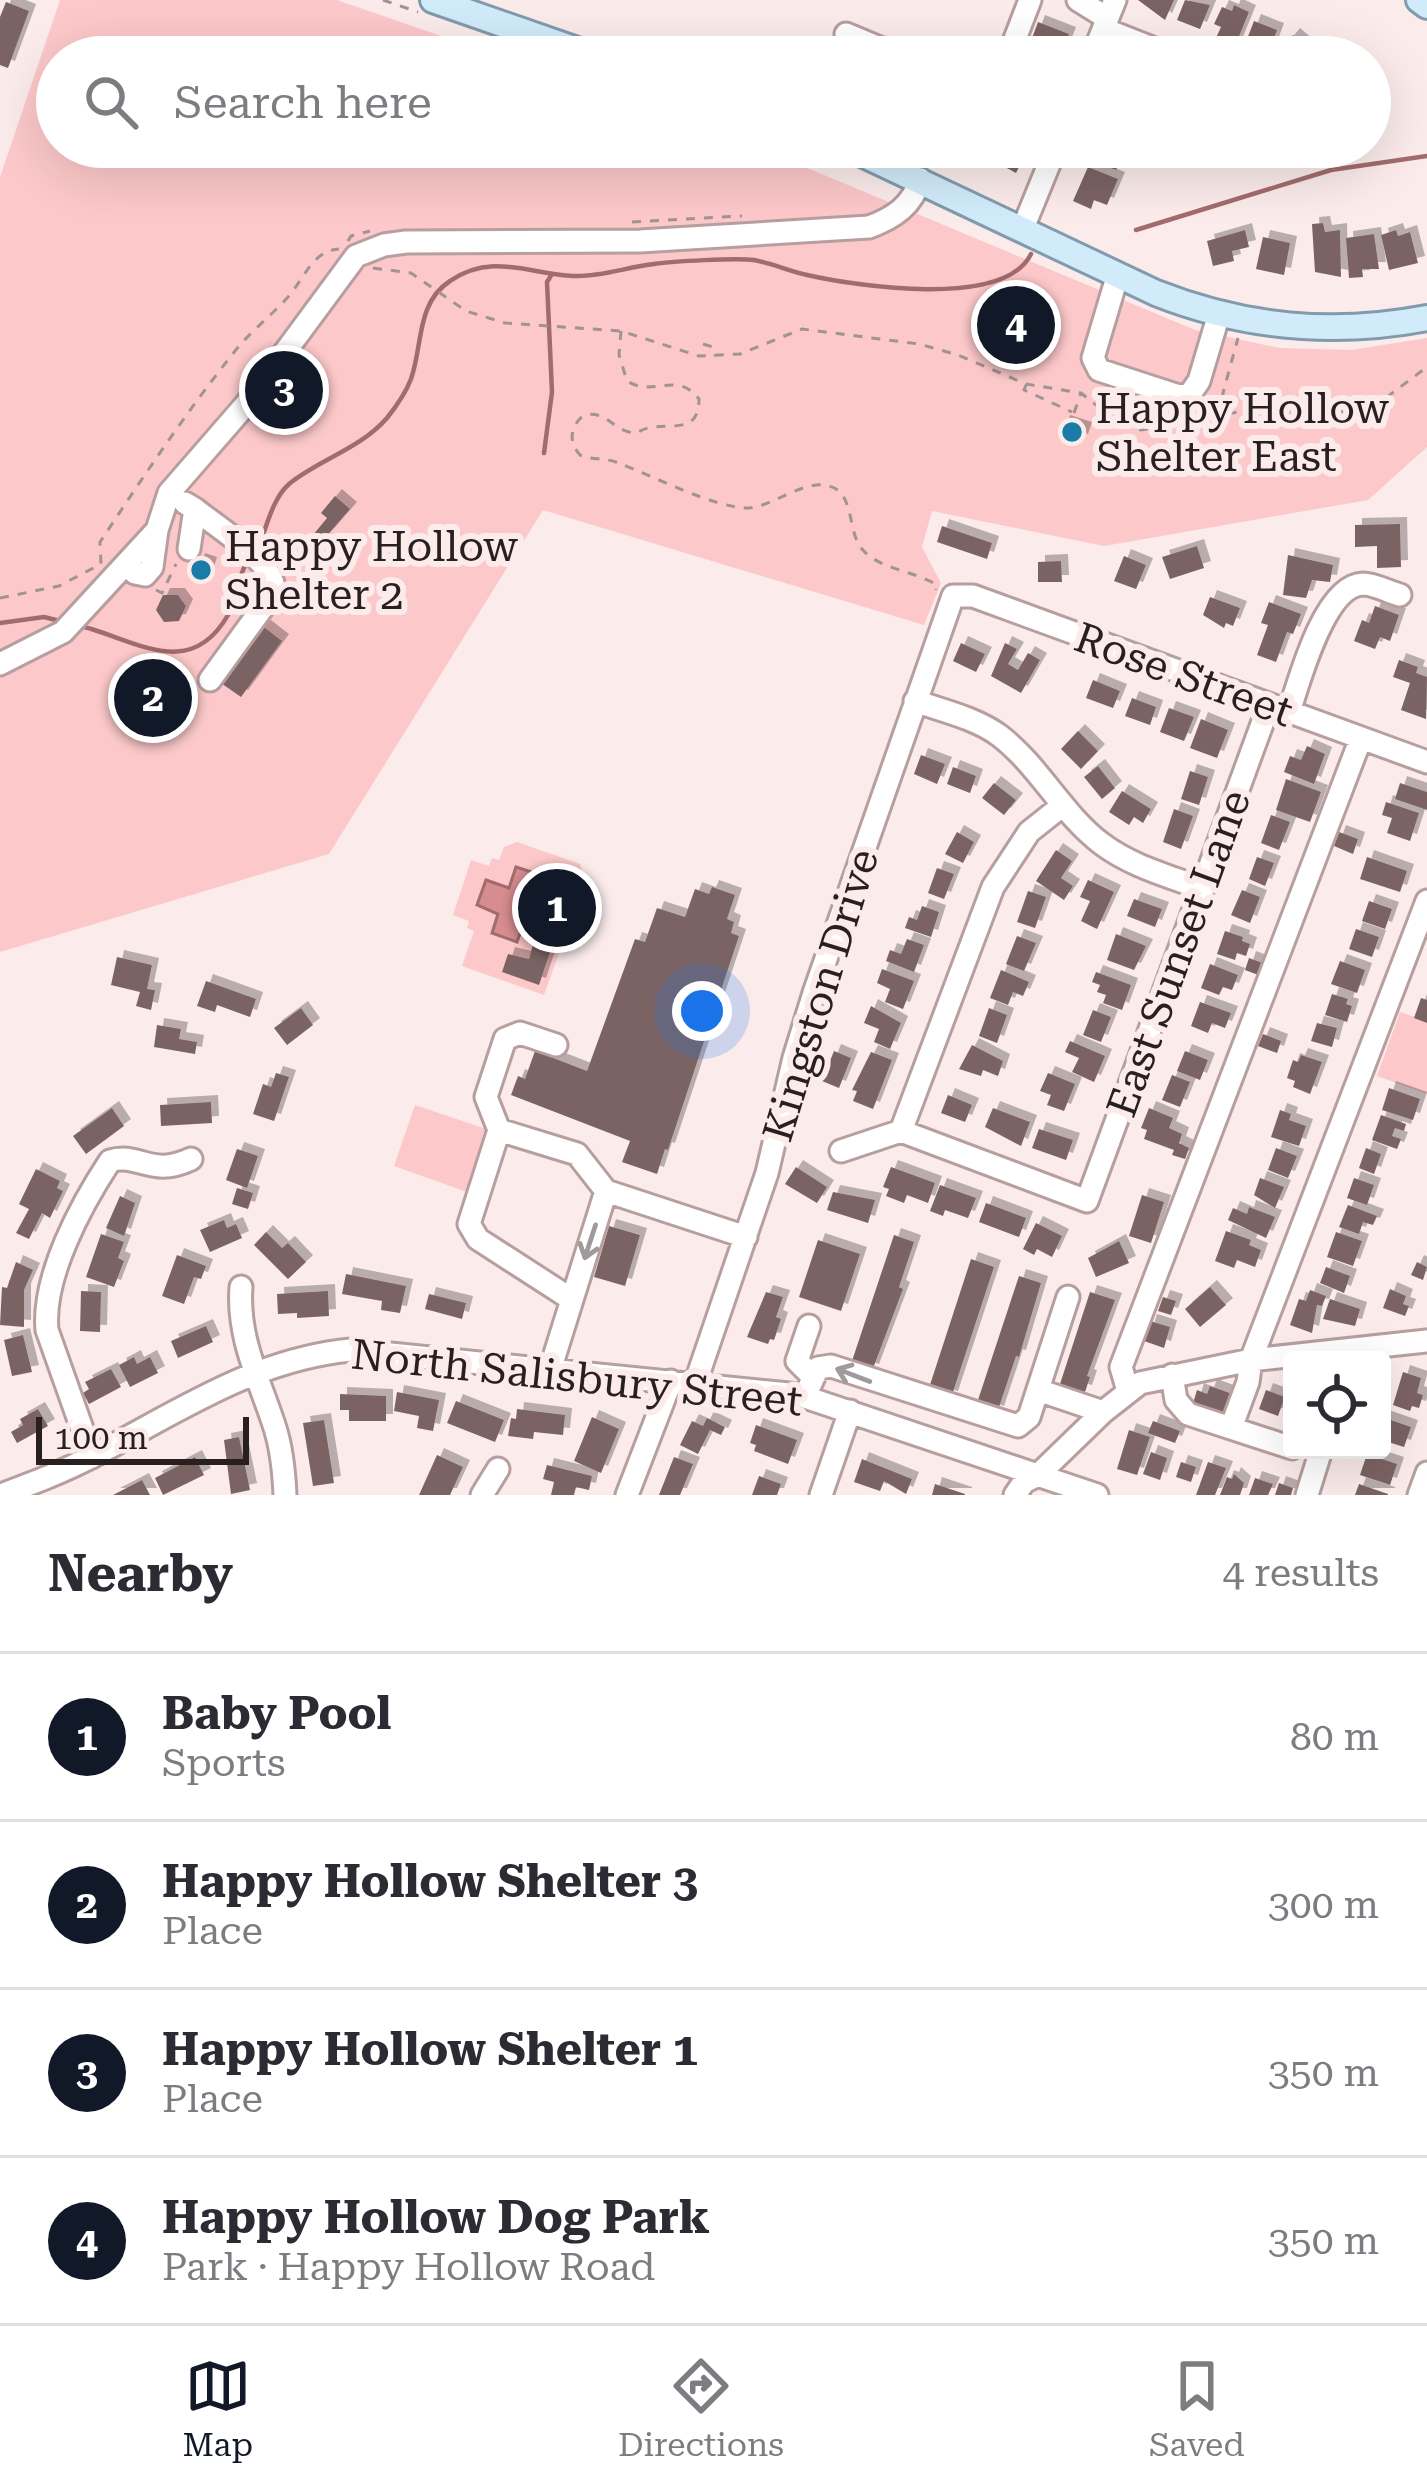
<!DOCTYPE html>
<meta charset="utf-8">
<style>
body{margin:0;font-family:"Roboto Serif",serif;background:#f2f2f3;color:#2b2b33}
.controls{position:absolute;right:36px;bottom:36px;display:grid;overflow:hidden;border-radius:12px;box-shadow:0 12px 48px #0002}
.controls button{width:108px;height:108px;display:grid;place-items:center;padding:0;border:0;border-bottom:3px solid #e1e1e2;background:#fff;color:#2b2b33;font:60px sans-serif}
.scale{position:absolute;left:36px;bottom:30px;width:213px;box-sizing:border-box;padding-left:12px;border:6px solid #291f20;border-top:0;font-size:33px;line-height:42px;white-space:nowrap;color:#291f20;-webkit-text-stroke:9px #fbebeb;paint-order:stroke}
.you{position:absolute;left:702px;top:1011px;width:42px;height:42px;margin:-30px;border:9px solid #fff;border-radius:50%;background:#1a73e8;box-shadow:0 0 0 18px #1a73e833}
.badge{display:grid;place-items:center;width:78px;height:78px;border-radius:50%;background:#111827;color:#fff;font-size:39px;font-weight:700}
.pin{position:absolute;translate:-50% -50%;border:6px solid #fff;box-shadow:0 3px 12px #0006}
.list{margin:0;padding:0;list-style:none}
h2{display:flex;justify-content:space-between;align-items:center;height:156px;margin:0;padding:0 48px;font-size:51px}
h2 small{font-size:39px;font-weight:400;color:#7c7c81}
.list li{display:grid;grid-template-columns:78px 1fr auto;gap:36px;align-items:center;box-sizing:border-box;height:168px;padding:0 48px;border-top:3px solid #e1e1e2}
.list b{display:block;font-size:45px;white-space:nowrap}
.list p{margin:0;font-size:39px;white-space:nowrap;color:#7c7c81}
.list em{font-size:39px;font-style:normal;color:#7c7c81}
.icon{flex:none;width:66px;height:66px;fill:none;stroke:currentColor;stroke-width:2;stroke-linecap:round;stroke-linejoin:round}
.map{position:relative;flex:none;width:1427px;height:1495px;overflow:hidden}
.search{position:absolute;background:#fff;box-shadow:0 12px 48px #0002;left:36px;right:36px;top:36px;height:132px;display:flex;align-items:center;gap:30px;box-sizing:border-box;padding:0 42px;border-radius:66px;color:#7c7c81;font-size:45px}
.sheet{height:828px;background:#fff}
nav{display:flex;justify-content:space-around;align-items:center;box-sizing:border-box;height:168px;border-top:3px solid #e1e1e2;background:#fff;font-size:33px;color:#7c7c81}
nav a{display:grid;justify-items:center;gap:6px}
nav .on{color:#111827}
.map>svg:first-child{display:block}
</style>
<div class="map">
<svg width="1427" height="1495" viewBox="0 0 1427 1495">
<defs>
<filter id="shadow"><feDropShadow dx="7" dy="-7" stdDeviation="0" flood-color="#0004"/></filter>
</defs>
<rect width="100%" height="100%" fill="#fbebeb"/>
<!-- green -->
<path fill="#fcc8c9" d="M60,0h277l165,57h-445v90h700l438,183 84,18 72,2 76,-12v109l-59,53 -264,46 -172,-35 -10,36 19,36 -17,42 -381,-115 -214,344 -329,98v-775z
M517,842l63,22 5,16 -41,115 -82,-29 12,-35 -7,-3 2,-7 -16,-6 18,-55 18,6 3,-8 7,2 5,-13z
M1400,1012l27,9v73l-50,-18z
M415,1105l74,25 -22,62 -73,-26z"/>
<!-- water -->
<path fill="#d78c8f" stroke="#a36b6e" stroke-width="3" d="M516,867l25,8 -24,67 -25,-9 6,-19 -21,-9 9,-25 23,8z"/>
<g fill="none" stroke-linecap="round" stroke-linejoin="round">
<!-- stream -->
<path stroke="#a36b6e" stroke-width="4.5" d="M1136,230l195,-60 96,-14
M544,453l8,-61 -5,-110 5,-8
M258,549c8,-20 14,-50 31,-65 31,-25 71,-35 98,-66 8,-10 19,-26 24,-39 12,-34 5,-76 39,-98 42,-29 79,-7 123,-5 28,1 54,-9 81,-12 20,-3 81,-6 100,-4 17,3 35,11 53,15 49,11 197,34 224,-21
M0,623l44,-6 16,4
M77,625c56,13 112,58 151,-10 9,-16 9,-37 19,-53"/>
</g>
<!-- building -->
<path fill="#7b6464" filter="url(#shadow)" d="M1138,0h36l-9,20z
M1185,0l25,5 -10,24 -23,-9z
M6,2l23,9 -21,57 -8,-3v-48z
M1234,5l15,7 -14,34 -19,-8 5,-11 -7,-3 8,-17 10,4z
M1254,21l23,9 -10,27 -18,-3 1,-5 -6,-2z
M1038,22l31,12 -9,23h-35z
M1293,35l20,17 -4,5h-28l3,-4 -4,-2z
M968,147h61l-13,26z
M1090,147h36l-10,23 -30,-12z
M1245,147h27v8l-27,-2z
M1088,167l30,12 -11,26 -13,-5 -3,9 -18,-8z
M1323,223l2,9 15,-2 1,47 -26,-5 -3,-48z
M1245,230l4,17 -17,4 2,10 -21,5 -6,-25z
M1396,230l2,6 12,-4 8,31 -29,7 -8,-35z
M1374,234l5,35h-17l1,8 -14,1 -3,-40z
M1263,237l27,6 -6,32 -28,-6z
M288,369l16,13 -25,29 -14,-13z
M1063,422l22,7 -4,12 -21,-6z
M335,496l15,13 -34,39 -8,-7 19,-23 -6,-5z
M1400,524l1,43 -24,1v-22l-22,1v-22z
M942,526l50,17 -5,16 -50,-17z
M1197,546l7,22 -34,11 -8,-22z
M1288,555l45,10 -3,17 -18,-2 -6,18 -23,-3z
M1124,556l22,9 -10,24 -22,-8z
M198,560l12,4 -5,16 -12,-4z
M1061,561l1,21h-24v-20z
M163,595h15l8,11 -7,15 -15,1 -8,-12z
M1210,597l30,11 -7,18 -7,-3 -2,5 -21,-13z
M1269,602l32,12 -8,20 -6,-2 -11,30 -19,-7 11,-30 -7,-2z
M1375,606l24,9 -9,26 -10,-4 -5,12 -21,-8 8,-21 7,3z
M260,624l22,17 -41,56 -23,-16z
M961,643l24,11 -9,18 -23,-11z
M1005,643l12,6 -9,15 10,6 10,-17 12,7 -19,33 -30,-17z
M1399,660l19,7 -2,6 11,4 -1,42 -25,-9 9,-27 -17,-6z
M1093,680l27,11 -7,17 -27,-10z
M150,685l16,15 -10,11 -16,-15z
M1132,698l24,9 -6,18 -25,-9z
M1169,708l25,9 -10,24 -24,-9z
M1201,719l27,11 -11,28 -27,-10z
M1078,731l20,20 -17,18 -20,-20z
M1307,746l18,8 -11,30 -30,-12 6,-16 11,4z
M921,755l24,9 -8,20 -23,-10z
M1098,766l17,22 -13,11 -18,-22z
M953,767l23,9 -6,17 -23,-9z
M1190,771l18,6 -9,28 -18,-6z
M1286,779l35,13 -11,30 -34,-12z
M994,783l22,17 -12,15 -22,-17z
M1400,783l27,9v18l-32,-11z
M1122,791l29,18 -8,14 -9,-6 -5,8 -20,-13z
M1386,802l33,11 -9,28 -23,-8 5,-15 -10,-3z
M1174,809l19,7 -12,33 -18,-7z
M1271,815l19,7 -11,28 -18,-7z
M957,832l17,10 -11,21 -18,-9z
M1339,832l19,7 -5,15 -19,-8z
M1056,850l16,11 -11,17 12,8 -9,14 -28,-19z
M1257,857l17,6 -9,23 -16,-7z
M1367,857l40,14 -7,21 -40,-13z
M937,868l17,6 -10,25 -16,-6z
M1088,880l26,12 -17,37 -16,-8 9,-20 -10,-4z
M712,887l23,8 -8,24 7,3 -3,11 8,3 -71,214 -3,-1 -8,25 -35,-12 8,-21 -119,-46 7,-19 7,3 10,-28 52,20 48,-132 10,3 12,-34 28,9 10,-28 14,5z
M1242,890l18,7 -10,26 -19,-8z
M1028,891l18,6 -11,31 -18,-6z
M1134,899l28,10 -7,18 -28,-11z
M1369,901l23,8 -7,20 -23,-8z
M922,906l17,6 -8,25 -26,-9 4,-11 8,3z
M542,912l19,7 -22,66 -37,-13 6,-18 21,5z
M1356,929l23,8 -7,20 -23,-8z
M1225,931l18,6 -1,4 8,3 -4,12 -9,-3 -2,7 -18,-6z
M1116,934l30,12 -12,24 -27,-10z
M1017,936l19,7 -12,28 -18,-7z
M907,939l17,6 -10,27 -28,-11 4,-11 11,4z
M117,957l35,8 -5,24 8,1 -4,20 -15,-4 4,-14 -29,-7z
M1249,958l16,6 -4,12 -16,-6z
M1340,961l25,9 -8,23 -26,-9z
M1210,964l28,11 -6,15 -9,-3 -4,8 -18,-7z
M882,969l32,12 -11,28 -18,-7 5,-13 -13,-6z
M1001,970l28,12 -6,14 -10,-4 -5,13 -18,-7z
M1096,972l35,13 -9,25 -19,-7 3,-8 -9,-3 3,-7 -8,-3z
M206,981l50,18 -6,18 -33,-12 -2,7 -18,-6z
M1332,994l16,5 -2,5 6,2 -5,16 -22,-7z
M1421,998l6,2v23l-13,-5z
M1200,1002l31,11 -6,15 -13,-5 -4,10 -17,-7z
M871,1006l30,17 -11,26 -16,-7 5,-13 -15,-6z
M301,1008l12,17 -26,20 -13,-17z
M989,1008l18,7 -10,28 -18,-7z
M1093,1010l18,7 -10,25 -18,-7z
M1317,1023l20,5 -5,19 -21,-6z
M157,1025l24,4 -2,10 18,3 -2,12 -41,-7z
M1263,1034l18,7 -4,12 -19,-7z
M1070,1041l35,15 -11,26 -22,-10 7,-14 -14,-6z
M972,1045l31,16 -5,15 -15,-6 -2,6 -22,-7z
M834,1051l17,7 -12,30 -17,-7z
M1185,1051l23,9 -8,20 -23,-9z
M871,1052l21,8 -19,49 -20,-8 4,-10 -5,-1z
M1301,1055l21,7 -12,32 -17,-7 2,-6 -8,-3 6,-18 5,2z
M276,1073l13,4 -15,44 -21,-7 10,-30 8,3z
M1048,1073l27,11 -11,27 -17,-6 4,-10 -11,-4z
M1172,1075l18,7 -10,25 -18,-7z
M1389,1088l31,11 -7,21 -31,-10z
M948,1095l24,10 -7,17 -24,-9z
M211,1102l1,21 -51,3 -1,-21z
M112,1108l12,18 -38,28 -13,-18z
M993,1108l37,14 -9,24 -36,-19z
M1149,1108l24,10 -4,10 13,6 -3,9 10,5 -4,11 -13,-4 2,-5 -30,-11 3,-9 -6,-2z
M1280,1110l11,4 -2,6 17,6 -7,20 -28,-9z
M1381,1115l25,9 -2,7 -9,-3 -3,8 9,3 -4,10 -25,-9z
M1039,1129l34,11 -7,20 -34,-12z
M1276,1148l21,8 -9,22 -20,-8z
M1366,1148l15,6 -7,20 -15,-6z
M237,1149l21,7 -11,32 -21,-8z
M796,1167l31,20 -10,16 -32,-19z
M891,1167l44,16 -7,20 -21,-8 -3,8 -18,-7 3,-7 -6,-2z
M36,1169l24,12 -3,7 6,3 -13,27 -8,-5 -13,26 -13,-6 13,-24 -10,-5z
M1260,1178l24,9 -9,21 -21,-13z
M1354,1178l20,7 -7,20 -20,-7z
M940,1185l36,13 -8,20 -23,-8 -2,6 -13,-5z
M237,1188l16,5 -5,16 -16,-5z
M833,1192l42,8 -7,23 -41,-13z
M1142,1195l22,7 -13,41 -22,-7z
M120,1196l15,7 -11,33 -18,-8z
M986,1203l40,15 -7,19 -40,-15z
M1348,1205l29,11 -4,9 -10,-3 -4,12 -20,-7z
M1249,1207l26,10 -9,21 -38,-18 5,-12 14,6z
M224,1220l3,8 9,-4 6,14 -32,14 -10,-22z
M1036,1223l26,13 -10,21 -15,-8 -3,6 -11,-6z
M609,1226l31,9 -15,51 -31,-9z
M1226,1231l25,9 -2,5 12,5 -6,17 -18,-7 -3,8 -19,-7z
M266,1232l16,16 6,-5 18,19 -18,17 -34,-34z
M1336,1232l26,9 -9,25 -26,-9z
M101,1234l23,8 -6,16 6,3 -10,26 -28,-10z
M894,1235l20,7 -15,45 4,2 -31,82 -21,-7z
M818,1240l42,14 -19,57 -42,-14z
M1119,1241l10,22 -33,14 -8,-19z
M177,1255l29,11 -5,13 -7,-2 -10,27 -22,-8z
M971,1259l23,8 -43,131 -23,-7z
M16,1262l17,8 -9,20v37l-24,-2 2,-38 5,1z
M1417,1262l10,5 -4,13 -12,-5z
M1326,1267l24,9 -6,17 -24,-10z
M346,1274l60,12 -6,27 -19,-3 1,-9 -40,-7z
M1019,1276l22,7 -22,74 -3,-1 -19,57 -21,-7z
M1210,1287l16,18 -26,22 -15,-18z
M1390,1289l16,7 -3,8 6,2 -4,10 -22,-8z
M1310,1290l16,6 -4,10 -5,-1 -5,28 -22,-8 9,-26 7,2z
M81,1291l20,1 -1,40 -20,-1z
M328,1291l1,25 -32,2v-5l-19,1 -1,-20z
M766,1292l17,5 -7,20 5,2 -7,21 -4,-1 -2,5 -21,-7z
M1090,1292l25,8 -28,76 3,1 -5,15 -25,-8z
M429,1294l37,9 -4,16 -37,-10z
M1163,1297l13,4 -5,14 -13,-4z
M1330,1299l30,10 -5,17 -32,-7z
M1150,1321l20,6 -6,21 -20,-7z
M206,1326l7,16 -35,16 -7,-17z
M23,1335l9,37 -20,4 -8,-36z
M134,1357l3,7 13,-7 8,16 -28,14 -11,-22z
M111,1369l10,18 -32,17 -6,-11 6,-4 -4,-7z
M1403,1372l18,6 -4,15 6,2 -4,13 -7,-2 -2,5 -17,-6z
M1210,1386l28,10 -9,26 -38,-12 6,-20 10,4z
M1266,1390l19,7 -7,19 -19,-7z
M397,1392l42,8 -6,31 -16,-3 2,-12 -25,-5z
M340,1394l46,2v25h-37v-11h-9z
M456,1401l48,19 -9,22 -48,-19z
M38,1409l10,17 -31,17 -6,-11 12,-7 -3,-6z
M517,1409l48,6 -2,20 -29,-3 -1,7 -25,-3 3,-18 5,1z
M592,1417l27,12 -18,44 -27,-12z
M1382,1417l29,10 -7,20 -22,-7z
M707,1418l18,9 -4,8 -11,-5 -12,24 -18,-9 12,-24 11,5z
M324,1420l10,63 -21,3 -10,-63z
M1153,1421l27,10 -5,12 -27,-10z
M756,1425l41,15 -9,24 -34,-13 2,-6 -6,-2z
M1129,1430l21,7 -13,38 -20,-6z
M239,1437l11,53 -19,4 -7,-54z
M1151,1452l16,6 -7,22 -17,-6z
M1367,1454l30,10 -7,21 -30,-10z
M437,1455l26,12 -13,28h-31z
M195,1457l9,18 -41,20 -8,-17z
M674,1457l19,7 -13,31h-21z
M862,1459l50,20 -6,15 -22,-13 -4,10 -26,-9z
M1181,1462l15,5 -5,15 -15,-5z
M1208,1462l18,6 -11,27h-19z
M547,1465l45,11 -3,14 -13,-3 -2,8h-23l3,-13 -11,-3z
M1234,1474l10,9 -4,12h-20l7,-18 5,2z
M759,1476l22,8 -4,11h-25z
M1255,1478l18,6 -5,11h-19z
M142,1480l8,15h-37z
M1279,1483l14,5 -2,7h-16z
M935,1484l30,10v1h-33z
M1359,1484l29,10v1h-33z"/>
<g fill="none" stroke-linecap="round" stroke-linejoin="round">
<defs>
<path id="minor" d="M1078,0l29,18
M1104,29l71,28
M846,34l55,23
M1008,57l22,-57
M1092,57l23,-57
M1023,228l33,-81
M1118,274l-25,84 6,12 80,26 11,-2 9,-13 20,-67
M185,503l10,6 -6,40
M195,509c23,19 82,54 79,83l-64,88
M127,565l8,8 10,2 7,-8 5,-37
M0,664l63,-32 94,-102 12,-37 79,-91 108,-146 28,-11 22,-3 234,-1 229,-14c25,-9 44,-22 51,-48
M915,701c28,10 61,17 85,35 40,31 62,78 102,108 29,22 67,32 101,45
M1289,712c10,-30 35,-127 74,-128 11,0 26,8 37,11
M499,1130l-13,-33 19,-58 15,-6 36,12
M901,1131l92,-244 36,-55 34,-27
M841,1151l60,-20 186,70 182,-496
M241,1287c-4,51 19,94 34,141 7,22 9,44 10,67
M571,1299l-93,-60 -9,-15 30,-94 78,24 29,37
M809,1326l-12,35 15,15
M550,1370l56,-179 140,46
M1172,1375l4,25 12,14 104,34
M695,1384l72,-211 27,-115 20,-65 139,-397h20l454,166
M1038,1390l65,22
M1128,1391l-7,-24 240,-629
M805,1396l13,-28 13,-2 187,60 11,-9 39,-120
M1231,1428l17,-46 3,-22 176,-459
M92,1457l-45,-127c-5,-53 34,-125 63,-169 29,-9 41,17 81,-2
M1,1495c32,-12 64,-24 94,-40 84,-44 160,-96 256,-105l448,45 298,100
M482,1495l16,-26
M627,1495l44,-114
M821,1495l29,-84
M1015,1495l9,-13 14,-7 65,-63 37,-29 111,-23 176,-19
M1307,1495l14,-45
M1419,1495l8,-22"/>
<path id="major" d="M433,0l164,57
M1419,0l8,6
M847,147l309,146c89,35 177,43 271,25"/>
</defs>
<!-- minor casing -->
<use href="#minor" stroke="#b79e9f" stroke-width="27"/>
<!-- major casing -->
<use href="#major" stroke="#829bac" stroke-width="30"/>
<!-- path -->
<path stroke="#a09393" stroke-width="3" stroke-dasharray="9 9" stroke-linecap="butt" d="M383,0l35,12
M812,147l15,6
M632,222l110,-6
M348,241l3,-5 19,-5
M373,268l38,5 55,38 39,12 116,8 78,25 41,-2 62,-25 117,15 39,11 68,29 55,9 39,31 21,6 102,-19 69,3 46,-4 25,-10 44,-33
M621,331l-2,24 8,26c26,17 50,-11 72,18 0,35 -26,24 -51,29 -10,2 -8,7 -19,4 -19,-5 -22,-21 -45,-17 -14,11 -16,27 -4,40 12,5 24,3 36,7 33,12 100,47 133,46 25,-2 55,-29 80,-22 26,6 18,46 33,63 16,20 53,22 75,36l-1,5
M703,344l10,3 2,9
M1026,385l-2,5 48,22
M1074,413l7,-20
M1230,413l-6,-5 -1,-15 15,-55
M156,590l6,3 14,-29
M0,598l59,-12 42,-22 -1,-22c43,-65 87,-131 135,-191 16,-20 36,-35 53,-54 16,-18 25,-47 51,-48"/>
<!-- minor -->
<use href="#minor" stroke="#fff" stroke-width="21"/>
<!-- major -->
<use href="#major" stroke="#d1ebfa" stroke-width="24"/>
</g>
<!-- one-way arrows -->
<defs><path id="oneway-shaft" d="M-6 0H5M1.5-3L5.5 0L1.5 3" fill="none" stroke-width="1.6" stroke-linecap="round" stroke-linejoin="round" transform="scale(3)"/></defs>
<g stroke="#9f9a9b">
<use href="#oneway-shaft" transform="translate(590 1242) rotate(108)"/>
<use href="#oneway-shaft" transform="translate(853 1375) rotate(-159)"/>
</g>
<!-- markers -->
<g fill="#197ca7" stroke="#fbebeb" stroke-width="4.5">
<circle cx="1072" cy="432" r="12"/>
<circle cx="201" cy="570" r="12"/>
</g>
<g text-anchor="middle" stroke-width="12" stroke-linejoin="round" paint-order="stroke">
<!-- poi labels -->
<g font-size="42" fill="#291f20" stroke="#fbebeb" text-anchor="start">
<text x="1096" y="423">Happy Hollow<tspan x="1096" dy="48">Shelter East</tspan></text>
<text x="225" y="561">Happy Hollow<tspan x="225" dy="48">Shelter 2</tspan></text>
</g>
<!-- street labels -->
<g font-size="42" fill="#291f20" stroke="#fbebeb">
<text transform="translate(1184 674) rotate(20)" y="15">Rose Street</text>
<text transform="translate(1178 953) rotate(-70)" y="15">East Sunset Lane</text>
<text transform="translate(820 995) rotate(-73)" y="15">Kingston Drive</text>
<text transform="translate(577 1377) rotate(6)" y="15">North Salisbury Street</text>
</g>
</g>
</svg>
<div class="controls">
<button><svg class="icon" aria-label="locate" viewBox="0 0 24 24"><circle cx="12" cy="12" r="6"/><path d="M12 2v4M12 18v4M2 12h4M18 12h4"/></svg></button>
</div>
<div class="scale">100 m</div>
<div class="you"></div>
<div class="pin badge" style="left:557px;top:908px">1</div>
<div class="pin badge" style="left:153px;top:698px">2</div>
<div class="pin badge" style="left:284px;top:390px">3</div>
<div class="pin badge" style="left:1016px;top:325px">4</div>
<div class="search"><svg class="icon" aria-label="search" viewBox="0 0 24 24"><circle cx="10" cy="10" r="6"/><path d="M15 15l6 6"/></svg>Search here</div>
</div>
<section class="sheet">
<h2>Nearby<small>4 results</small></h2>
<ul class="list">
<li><span class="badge">1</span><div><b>Baby Pool</b><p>Sports</p></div><em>80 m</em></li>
<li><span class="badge">2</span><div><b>Happy Hollow Shelter 3</b><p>Place</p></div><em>300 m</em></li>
<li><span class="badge">3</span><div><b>Happy Hollow Shelter 1</b><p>Place</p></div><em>350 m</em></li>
<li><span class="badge">4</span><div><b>Happy Hollow Dog Park</b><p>Park · Happy Hollow Road</p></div><em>350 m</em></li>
</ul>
</section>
<nav>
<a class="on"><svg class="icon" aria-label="map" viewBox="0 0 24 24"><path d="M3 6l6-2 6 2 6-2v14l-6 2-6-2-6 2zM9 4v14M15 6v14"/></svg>Map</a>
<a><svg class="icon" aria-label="directions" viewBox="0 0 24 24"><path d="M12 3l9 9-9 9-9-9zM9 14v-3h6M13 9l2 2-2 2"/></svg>Directions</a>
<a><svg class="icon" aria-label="saved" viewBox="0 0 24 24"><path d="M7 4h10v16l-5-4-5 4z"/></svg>Saved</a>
</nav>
